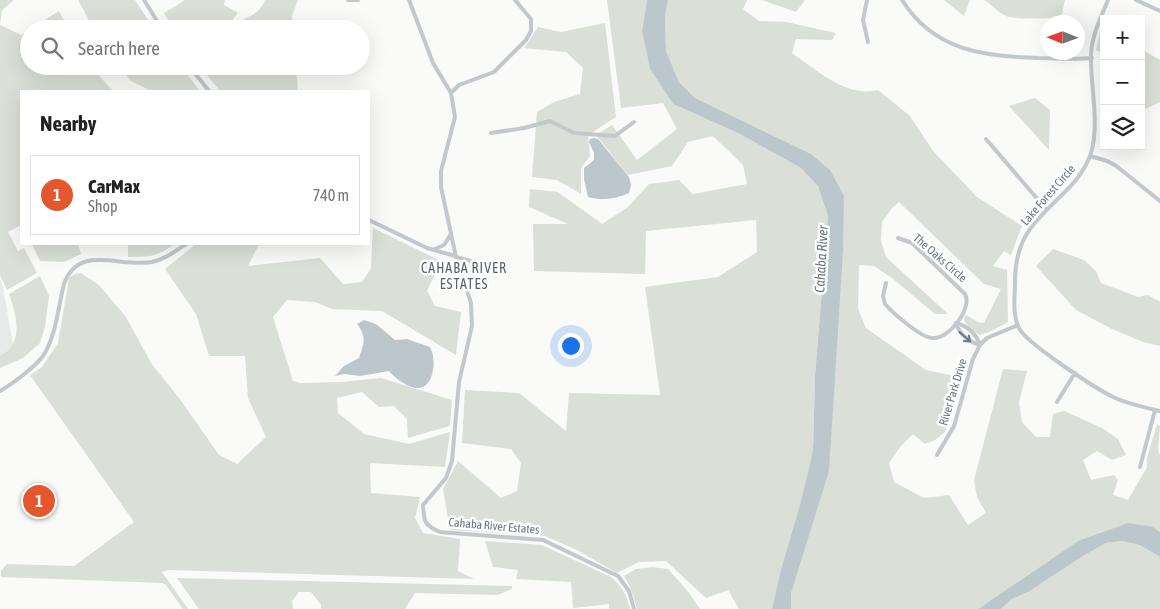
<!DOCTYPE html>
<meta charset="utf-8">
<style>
body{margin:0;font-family:"Asap Condensed",sans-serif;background:#f2f2f2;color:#202124}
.controls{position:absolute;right:15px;top:15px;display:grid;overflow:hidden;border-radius:0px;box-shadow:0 5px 20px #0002}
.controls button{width:45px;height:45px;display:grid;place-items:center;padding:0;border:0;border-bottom:1px solid #e0e0e0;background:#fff;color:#202124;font:25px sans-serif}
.compass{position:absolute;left:1040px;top:15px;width:45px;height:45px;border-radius:50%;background:#fff;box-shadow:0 5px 20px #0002;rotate:271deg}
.you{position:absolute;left:570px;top:345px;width:18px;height:18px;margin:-12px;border:4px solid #fff;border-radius:50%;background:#1a73e8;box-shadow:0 0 0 8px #1a73e833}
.badge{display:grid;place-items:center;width:32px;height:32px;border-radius:50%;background:#e4572e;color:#fff;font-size:16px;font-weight:700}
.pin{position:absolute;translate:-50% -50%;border:2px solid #fff;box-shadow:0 1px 5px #0006}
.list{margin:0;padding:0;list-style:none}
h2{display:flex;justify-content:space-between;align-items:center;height:65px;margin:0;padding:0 20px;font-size:21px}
h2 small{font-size:16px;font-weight:400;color:#757577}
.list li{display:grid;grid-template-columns:32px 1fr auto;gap:15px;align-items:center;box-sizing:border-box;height:80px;margin:0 10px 10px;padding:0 10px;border:1px solid #e0e0e0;border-radius:0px}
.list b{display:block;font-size:19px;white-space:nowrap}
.list p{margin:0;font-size:16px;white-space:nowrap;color:#757577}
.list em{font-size:16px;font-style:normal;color:#757577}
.icon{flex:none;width:28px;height:28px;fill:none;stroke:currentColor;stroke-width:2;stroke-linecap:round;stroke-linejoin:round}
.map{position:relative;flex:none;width:1160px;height:609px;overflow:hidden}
.search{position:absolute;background:#fff;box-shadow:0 5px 20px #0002;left:20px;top:20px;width:350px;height:55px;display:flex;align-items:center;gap:12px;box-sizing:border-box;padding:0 18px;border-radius:28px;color:#757577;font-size:19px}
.panel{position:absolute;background:#fff;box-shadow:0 5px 20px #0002;left:20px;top:90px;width:350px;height:155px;border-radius:0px}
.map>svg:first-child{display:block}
</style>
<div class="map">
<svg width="1160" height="609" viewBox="0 0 1160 609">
<rect width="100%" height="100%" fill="#fafaf8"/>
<!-- built -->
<path fill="#e8e9e9" d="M0,279l3,8 10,58 -13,23z"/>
<!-- green -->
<path fill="#dadfd7" d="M0,0h14l-12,10 -2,15 21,10 8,-5v36h61l23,25h-92v134l-13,7 10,19 6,-3 13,25 -30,17 -7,-15z
M78,0h57l19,29h-60z
M185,0h40l-1,5 14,8 -9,11v5h-55l-10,-16z
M265,0h33l-6,16 1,13h-59c8,-15 23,-9 31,-29z
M607,0h40l-5,31 8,38 23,35 65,29 63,35 17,18 10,30 -13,160 -2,75 -12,50 -21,72 -8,36h-33l-11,-19 -22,8 -40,-37 -27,1 -22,11 -40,-23 -32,-14 -95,-6 -7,-41 15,-28 43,37 16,-7 4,-28 -10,-14 -49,-6 3,-53 54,3 47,38 3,-38 91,2 -15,-108 73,-10 39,-25 -1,-32 -110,11 -1,43 -111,-3 -1,-47h35l-39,-17 1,-18 28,3 44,32 26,-17 21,-23 30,-4 14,14 54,-10 -4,-19 -30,-29 -25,6 -16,24 -44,9 -32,-40 16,-10 25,35 40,-31 -14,-26 -42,5z
M668,0h79l-4,9 16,12 27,1 50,11 -4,7 -36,-1 -4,14c24,17 55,45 86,37l32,26 23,35 44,46 45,29 -11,29 -7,-4 -11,15 14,4 1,52 -17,9 -12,4 -14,-12 -1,-4 2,-4 12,7 6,1 17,-34 -17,-5 -85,-82 -7,6 -10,14 -1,19 5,16 62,57h-13l-43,-36 -18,-12 -15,-1 -1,44 8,19 60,42 33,7 -14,55 -10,8 -10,4 -12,-10 -13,13 -11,16 5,19 30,16 25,-3 19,30 18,-12 -9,-16 -3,-17 29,-111 24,2 -8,31 3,20 14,15h14l3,-23 11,-3 38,17 16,11 8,16 -14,5 -15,-9 -14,9 8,20 23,-5 4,5 -5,15 15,5 19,-33v-9l10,-34 3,2 -2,24 2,5v77l-7,-5 -75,14 -100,68h-187v-16l52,-342 -32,-97 -116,-56 -16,-16 -13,-31 -1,-34z
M762,0h43l-9,12z
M944,0h26l-6,16z
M984,0h81l-4,18c-11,0 -47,2 -55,-2 -8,-3 -14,-12 -22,-16z
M59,11l9,18h-37z
M605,23l11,94 -28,18 2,21 -9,12v26l-24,-14 -25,-3 5,-65 17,-10 26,-8 3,-26 -17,-16 -42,-4 14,-21 23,5z
M1100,32l4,1v21l-8,-4z
M1141,49l19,11v42l-17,8 -2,-6z
M119,66h62l19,25h-49l-20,-10z
M200,66c10,0 19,3 29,0h67l2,25h-78z
M1035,98l15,12 -1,40 -40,-44z
M373,228l68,33 -14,30 8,15 26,6 -5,43 -74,-44 -50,-2 -17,-7 -28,-2 -14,17 20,64 7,2 41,-1 40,-4 71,22 -2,26 -42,12 -1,-19 -13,-13 -15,1 -17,-15 -25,6 1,15 26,21 45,10 41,-12 -5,35 -75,-4 1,30 49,4 -5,21 8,15 37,6 -2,32 16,8 -306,-9 -6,2 26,37h-5l-17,-24 -4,-2 -161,-6v-6l6,-7 67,2 60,-44 -104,-147 12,-8 16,-24 11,-65 6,-4 6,-1 18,12 27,32 25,46 31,39 37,53 18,9 29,-27 -18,-39 -3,-42h-36l-13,-42 -31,-45 31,-25h63l-11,22 72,-8 23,26 19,-2 9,-14z
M32,244h46l3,10 -17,8 -24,-1z
M128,244h47c-19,13 -25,13 -47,13z
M1053,249l31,11 12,11 5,12 37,14 10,-2 12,7v44l-17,-4 -33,-14 -34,-18 -40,-44z
M40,276l9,20 -4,31 -5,16 -17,15 -23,10v-12c25,-12 16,-42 9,-62z
M485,541l57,4 69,32c11,9 16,19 19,32h-21v-5l-36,4 -2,-26 -55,-3 2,-9 -25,-3z
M1122,541l18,4 20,12v52h-159l11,-10 16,-7 55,-36 23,-13z
M653,567l15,2 18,20 14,20h-63l-6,-20 -7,-13 12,-7z
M177,578l335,8v3l-14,6 -83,-2 -10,16h-84v-4l-10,-13h-12l-7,9 1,8h-94z"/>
<!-- water -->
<path fill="#bbc7cb" d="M647,0h21l-3,17 1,34 13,31 16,16 116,56 19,16 14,26 -1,55 -14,220 -38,122v16h-19l8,-36 21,-72 12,-50 2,-75 13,-160 -10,-30 -17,-18 -63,-35 -65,-29 -23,-35 -8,-38z
M594,138l4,1 31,38 2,8 -2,8c-13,6 -27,8 -41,4l-4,-18v-11l10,-8v-7l-5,-11 1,-3z
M364,320l12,4 19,16 12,-1 23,8c6,10 5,34 -7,40 -11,5 -28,-9 -34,-16l-29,5 -16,-2 -9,2 9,-10 15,-8c5,-15 8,-21 -2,-34z
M1128,523l25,4 7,5v25l-20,-12 -18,-4 -16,2 -23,13 -55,36 -16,7 -11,10h-23l100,-68z"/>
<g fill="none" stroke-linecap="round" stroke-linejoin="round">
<!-- minor -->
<path stroke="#c3c8cc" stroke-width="4" d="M144,0l18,29
M348,0h10
M409,0l24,63 18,30 4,24 -14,54v16l15,70 15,46 1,23 -13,56 -7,79 -6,17 -23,27c1,17 1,20 17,27l103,8 75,36 11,15 5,18
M867,0l-4,20 5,22
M902,0c32,51 81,56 136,58 17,0 36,2 54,0
M1108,0c-7,17 -16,35 -17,54 -1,30 9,70 0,99 -11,34 -44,50 -63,79 -10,15 -13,32 -13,51 0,14 -3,31 4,45 7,15 76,60 94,69 14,7 31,10 47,14
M1136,0l24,11
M189,66l20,25
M451,93l8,-8 35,-13 32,-32 5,-9v-12l-16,-19
M491,133l33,-5 26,-7 24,12 41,3 19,-14
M986,139l60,70
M1090,156l17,5 8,4 45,36
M369,220l58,28 28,8
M435,249l9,-4 7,-11
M456,257l37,10 12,-3
M886,283l-3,13 2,8c8,9 35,33 47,34 16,2 41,-29 33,-44l-53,-51 -14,-5
M956,323c3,11 13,19 24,22
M956,323c12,3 20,11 24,22
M0,391c11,-6 36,-25 43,-35 13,-20 15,-48 21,-72 15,-41 56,-16 88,-22 13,-3 24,-11 34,-18
M1057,402l18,-29
M937,455l17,-29 19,-67 7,-14 7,-7 31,-13
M1140,467l15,-57"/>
</g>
<!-- one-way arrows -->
<defs><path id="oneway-shaft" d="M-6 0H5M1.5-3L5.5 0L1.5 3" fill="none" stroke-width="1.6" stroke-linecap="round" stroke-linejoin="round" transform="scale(1.25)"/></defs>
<use stroke="#6a7a87" href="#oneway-shaft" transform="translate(965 337) rotate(41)"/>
<g text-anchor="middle" stroke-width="5" stroke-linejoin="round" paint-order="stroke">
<!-- street labels -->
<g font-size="12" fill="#657683" stroke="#fff">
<text transform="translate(1048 195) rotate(-49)" y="4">Lake Forest Circle</text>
<text transform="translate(940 258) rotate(41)" y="4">The Oaks Circle</text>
<text transform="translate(953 392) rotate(-73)" y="4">River Park Drive</text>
<text transform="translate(494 526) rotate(5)" y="4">Cahaba River Estates</text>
</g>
<!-- water labels -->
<g font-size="14" font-style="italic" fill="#60757c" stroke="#fff">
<text transform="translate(821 259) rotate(-87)" y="5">Cahaba River</text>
</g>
<!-- neighbourhood labels -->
<g font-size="14" letter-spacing="1" fill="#57646e" stroke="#fff">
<text x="464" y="273">CAHABA RIVER<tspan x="464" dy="16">ESTATES</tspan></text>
</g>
</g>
</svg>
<div class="controls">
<button>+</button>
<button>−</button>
<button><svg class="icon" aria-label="layers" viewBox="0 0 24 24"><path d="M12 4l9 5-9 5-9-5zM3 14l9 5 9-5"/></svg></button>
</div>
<svg class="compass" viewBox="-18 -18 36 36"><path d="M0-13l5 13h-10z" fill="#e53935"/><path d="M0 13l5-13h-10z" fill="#757577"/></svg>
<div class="you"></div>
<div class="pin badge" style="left:39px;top:501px">1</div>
<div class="search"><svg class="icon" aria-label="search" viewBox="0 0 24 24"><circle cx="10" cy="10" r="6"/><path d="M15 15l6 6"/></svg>Search here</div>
<section class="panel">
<h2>Nearby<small></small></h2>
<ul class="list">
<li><span class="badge">1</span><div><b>CarMax</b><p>Shop</p></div><em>740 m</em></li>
</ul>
</section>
</div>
